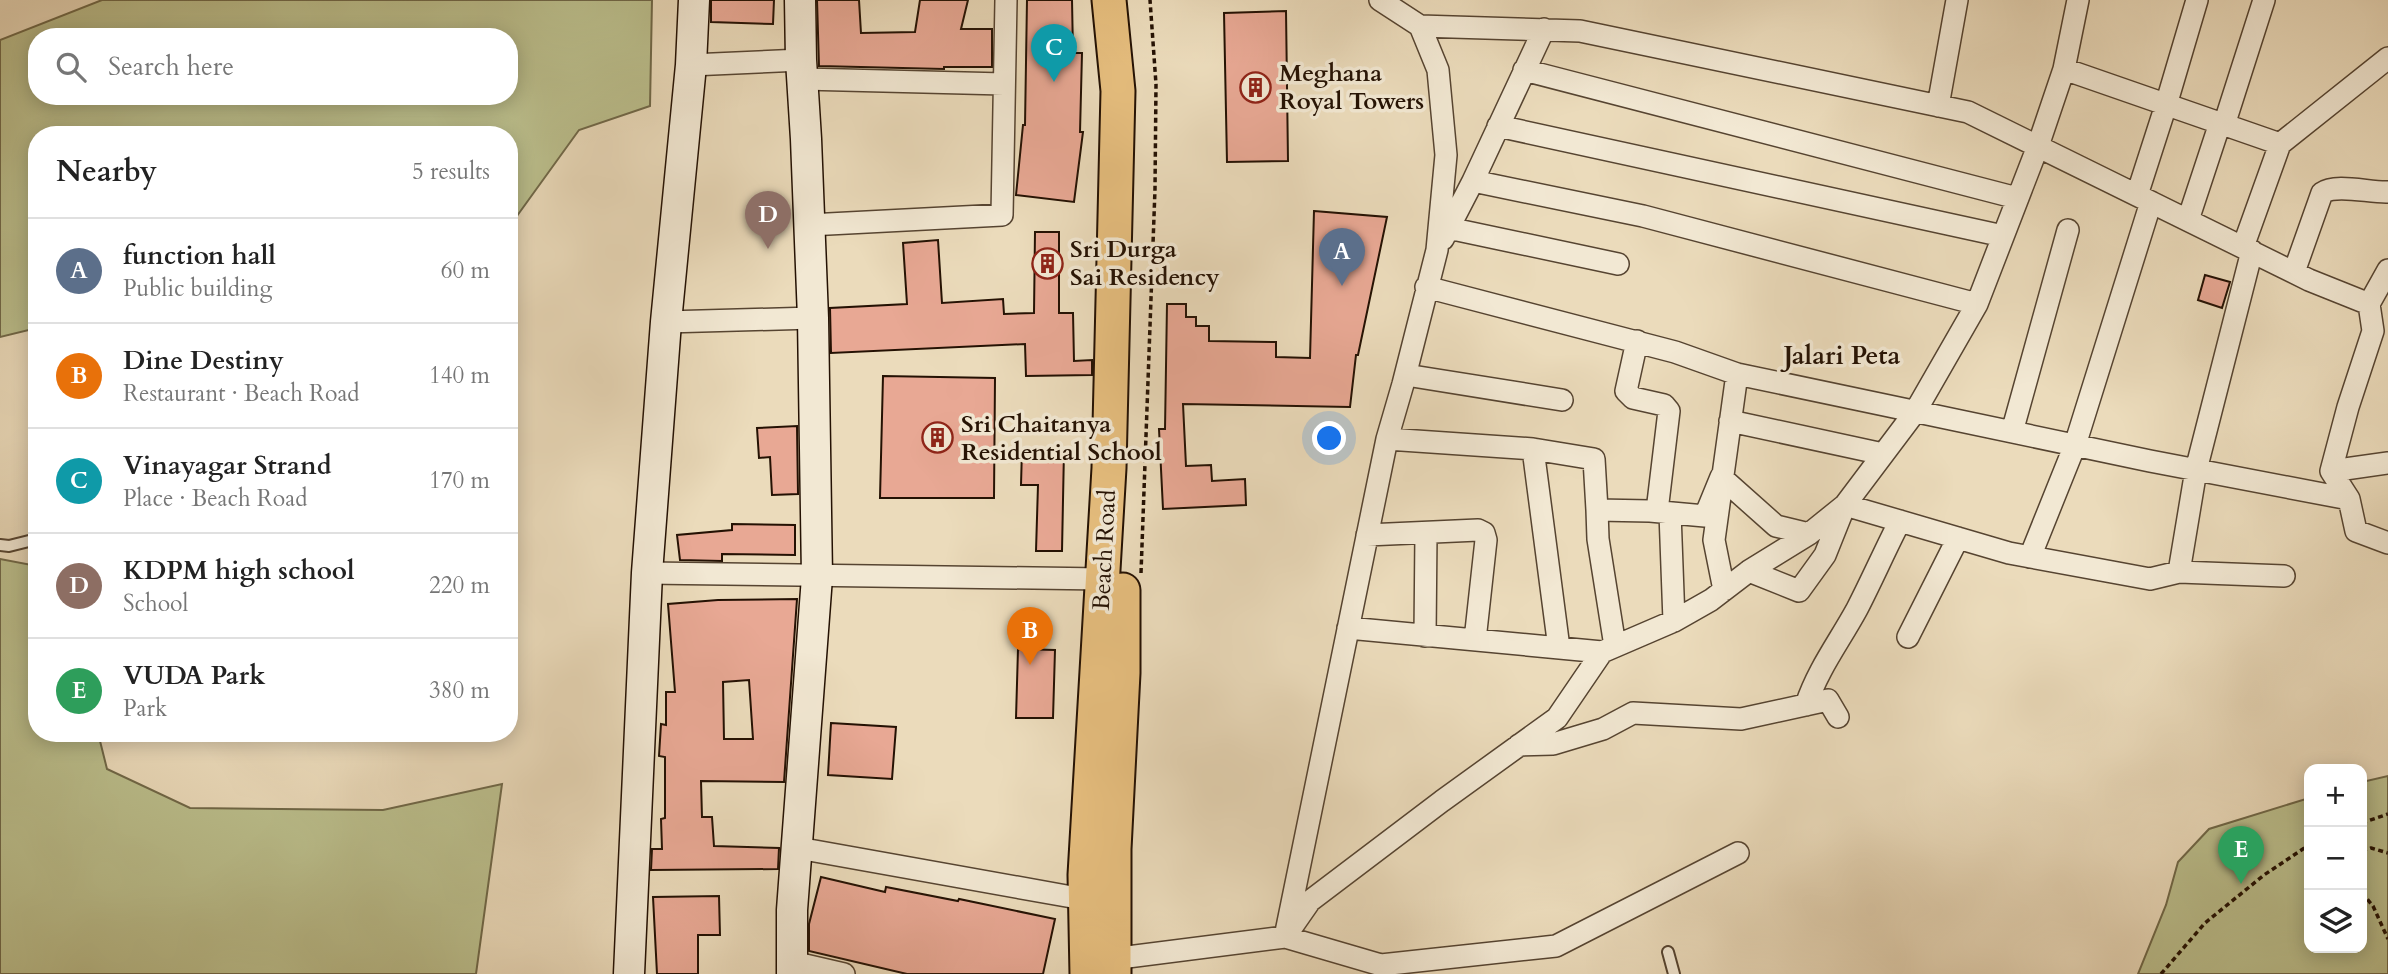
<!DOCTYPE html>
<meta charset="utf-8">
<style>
body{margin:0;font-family:Cardo,serif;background:#f6f6f6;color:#222}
.controls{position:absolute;right:21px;bottom:21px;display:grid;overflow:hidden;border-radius:14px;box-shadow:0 4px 18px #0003}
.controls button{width:63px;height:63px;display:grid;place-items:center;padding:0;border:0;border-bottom:2px solid #e0e0e0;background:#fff;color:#222;font:35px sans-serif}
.you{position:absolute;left:1330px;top:439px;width:24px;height:24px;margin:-18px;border:5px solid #fff;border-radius:50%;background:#1a73e8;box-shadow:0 0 0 10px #1a73e833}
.badge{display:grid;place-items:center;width:46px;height:46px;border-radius:50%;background:#1a73e8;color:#fff;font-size:23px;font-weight:700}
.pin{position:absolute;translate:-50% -58px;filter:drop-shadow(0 2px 4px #0008)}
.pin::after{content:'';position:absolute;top:37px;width:24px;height:21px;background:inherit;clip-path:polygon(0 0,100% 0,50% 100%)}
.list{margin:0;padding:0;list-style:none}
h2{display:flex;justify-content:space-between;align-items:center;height:91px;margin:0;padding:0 28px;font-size:30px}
h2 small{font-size:23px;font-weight:400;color:#767676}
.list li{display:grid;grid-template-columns:46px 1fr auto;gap:21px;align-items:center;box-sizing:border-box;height:105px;padding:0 28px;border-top:2px solid #e0e0e0}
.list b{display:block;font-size:26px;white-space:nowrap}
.list p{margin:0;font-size:23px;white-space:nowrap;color:#767676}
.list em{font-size:23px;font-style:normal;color:#767676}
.icon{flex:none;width:38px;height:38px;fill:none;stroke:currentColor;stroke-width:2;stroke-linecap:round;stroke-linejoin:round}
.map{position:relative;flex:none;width:2388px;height:974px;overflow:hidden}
.search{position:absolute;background:#fff;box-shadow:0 4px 18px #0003;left:28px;top:28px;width:490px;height:77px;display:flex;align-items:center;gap:18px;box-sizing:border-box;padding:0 24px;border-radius:28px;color:#767676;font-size:26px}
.panel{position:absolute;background:#fff;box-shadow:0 4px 18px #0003;left:28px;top:126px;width:490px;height:616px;border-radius:28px}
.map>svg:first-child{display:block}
</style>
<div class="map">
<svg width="2388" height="974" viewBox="0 0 2388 974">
<rect width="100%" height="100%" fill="#ebdbbb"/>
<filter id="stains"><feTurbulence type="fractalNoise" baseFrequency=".00286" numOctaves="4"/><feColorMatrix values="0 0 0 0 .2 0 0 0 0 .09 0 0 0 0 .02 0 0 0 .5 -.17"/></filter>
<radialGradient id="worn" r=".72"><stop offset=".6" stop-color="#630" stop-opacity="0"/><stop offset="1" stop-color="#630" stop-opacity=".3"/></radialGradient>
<!-- green -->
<path fill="#bbbf8d" stroke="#706848" stroke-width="2" fill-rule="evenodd" d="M102,0h550l-2,106 -71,24 -70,97v-92h-472v193l-37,9v-297zM37,37h472v59h-472z
M0,559l37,7v167h61l9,36 83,39 193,2 119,-26 -26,190h-476z
M2388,776v198h-250l28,-69 12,-43 31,-33 100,-31v150h53v-166z"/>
<!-- building -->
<path fill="#e8a894" stroke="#241103" stroke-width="2" fill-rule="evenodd" d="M711,0h63l-1,24 -62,-2z
M817,0h42l2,33 54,-1 5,-32h48l-7,29h31v38h-48v2l-125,-3z
M1027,0h45l1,53h9l-2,79h3l-9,70 -58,-7 7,-70h2z
M1286,11l2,150 -61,1 -3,-149z
M1314,211l73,6 -29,138h-2l-6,52 -167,-3 3,62 25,-1 1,16 33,-2 1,26 -83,4 -4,-80h6l2,-125h19v13h10v9h13v15l67,1v15l34,1z
M1035,232h24v81h14l1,48 18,-1v15l-66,1 -1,-32 -194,9 -1,-45 77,-4 -4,-61 35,-3 4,63 61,-4 1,15 30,-1z
M2205,275l25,7 -8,26 -24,-8z
M883,376l112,2 -1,120h-114z
M797,426l1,68 -26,1 -2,-38 -11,1 -2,-30z
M1022,449l42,1 -2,101h-26l2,-66h-17z
M732,524l63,1v30l-73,-1v7l-42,-1 -3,-25 55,-5z
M797,599l-13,183 -83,-1 1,36h10l2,29 65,2 -1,21 -127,1 1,-21h10l-1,-30 4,-1v-61l-6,-1 2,-32 5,1v-33h9l-7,-88 50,-4zM749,680l4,59h-29l-1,-57z
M1018,649l37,1 -2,68h-37z
M831,723l65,4 -4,52 -64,-4z
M821,877l64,15 1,-5 72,14 1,-2 96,20 -12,55h-136l-98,-23v-27z
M719,896l1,39h-22v39h-41l-4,-77z"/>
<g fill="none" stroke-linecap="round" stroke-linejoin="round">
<defs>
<path id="lane" d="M0,545l9,1 28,-7
M1668,952l6,22"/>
<path id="street" d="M1420,26l160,5 388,81 341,168 60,24 4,27 -25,76 -17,64 18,28 7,32 32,12
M691,65l110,-5
M2064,69l216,75 108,-86
M1524,70l493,128
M803,79l201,5
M1938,106l19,-106
M2224,125l40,-125
M1498,126l505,110
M1473,181l71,-152
M2137,195l29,-90 31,-105
M2188,220l32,-97
M809,225l193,-10 4,-215
M1448,228l170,36
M1443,239l30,-58 170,35 334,88
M2243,247l37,-103
M2294,272l28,-79c14,-10 48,0 66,-1
M1426,287l249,65 62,22 413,87 199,38
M2369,304l19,-34
M666,322l147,-4
M1637,341l-11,50 7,7 31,7 5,6 -12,100
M1406,375l156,25
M1730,421l153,33
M2012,432l56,-202
M1387,439l146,10 61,10 3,51 53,1 55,5 16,-39 55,49 33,8
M1533,449l26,199
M2331,471l57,-8
M1597,510l1,29 17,107
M1670,513l4,108
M1367,535l111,-5 6,3 2,7 -11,100
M2030,557l45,-112 76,-243
M1749,571l50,20 26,-36 20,-50 70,-93 62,-108 61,-158 26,-77 14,-69
M2179,572l17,-102 56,-219
M647,573l456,6
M1724,590l-10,-50 23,-166
M1348,628l254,24 -45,66 -115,83 -132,100 -25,36 96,28 175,-19 182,-93
M1425,636l1,-103
M1908,637l50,-99
M1602,652l72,-31 37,-21 38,-29 60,-37 36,-29 164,48 141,26 29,-7 105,4
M1806,705c12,-36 33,-63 51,-96 15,-29 28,-59 43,-88
M1519,745l34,-1 50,-15 30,-16 108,6 87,-19 10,17
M798,848l274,49
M1104,960l181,-23 102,-498 16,-55 34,-134 9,-95 -8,-85 -18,-44 -40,-26
M792,962l52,12"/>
<path id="secondary" d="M629,974l18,-401 19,-251 25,-257 3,-65
M792,974v-64l25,-333 -4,-259 -7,-179 -5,-79 -1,-60"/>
<path id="primary" d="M1087,974l-2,-99 24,-407 9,-377 -9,-91
M1114,974v-125l9,-176v-83"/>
</defs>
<!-- lane casing -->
<use href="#lane" stroke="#564431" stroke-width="14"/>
<!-- street casing -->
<use href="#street" stroke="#564431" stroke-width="24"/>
<!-- secondary casing -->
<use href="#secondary" stroke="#241103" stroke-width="33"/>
<!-- primary casing -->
<use href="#primary" stroke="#241103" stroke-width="37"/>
<!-- path -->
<path stroke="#241103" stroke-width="3.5" stroke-dasharray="5 3.5" stroke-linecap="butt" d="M1141,573l14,-384 1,-105 -6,-84
M2362,823l26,-9
M2362,851l9,-3 17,5
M2362,893l11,13 15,33
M2161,974l44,-51 59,-48 45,-30"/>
<!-- lane -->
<use href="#lane" stroke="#f2e8d3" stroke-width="10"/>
<!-- street -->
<use href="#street" stroke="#f2e8d3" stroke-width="21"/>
<!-- secondary -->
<use href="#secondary" stroke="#f2e8d3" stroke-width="30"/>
<!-- primary -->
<use href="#primary" stroke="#e6be7e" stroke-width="33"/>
</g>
<!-- icons -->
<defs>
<symbol id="building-ring" viewBox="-11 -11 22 22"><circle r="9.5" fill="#f2e8d3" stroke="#8f2418" stroke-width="1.5"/><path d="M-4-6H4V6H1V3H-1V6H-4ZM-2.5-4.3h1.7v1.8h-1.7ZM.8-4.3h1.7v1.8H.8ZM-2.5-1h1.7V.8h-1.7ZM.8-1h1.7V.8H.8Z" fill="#8f2418"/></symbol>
</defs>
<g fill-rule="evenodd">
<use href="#building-ring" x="1238" y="70" width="35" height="35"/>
<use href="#building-ring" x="1030" y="246" width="35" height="35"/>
<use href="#building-ring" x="920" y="420" width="35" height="35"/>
</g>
<g text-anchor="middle" stroke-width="7" stroke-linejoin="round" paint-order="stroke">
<!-- poi labels -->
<g font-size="24" font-weight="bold" fill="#241103" stroke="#f2e8d3" text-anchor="start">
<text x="1279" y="81">Meghana<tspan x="1279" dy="28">Royal Towers</tspan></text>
<text x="1070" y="257">Sri Durga<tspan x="1070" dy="28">Sai Residency</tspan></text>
<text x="961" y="432">Sri Chaitanya<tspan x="961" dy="28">Residential School</tspan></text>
</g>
<!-- street labels -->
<g font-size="24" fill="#241103" stroke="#f2e8d3">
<text transform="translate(1104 550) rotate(-87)" y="8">Beach Road</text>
</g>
<!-- neighbourhood labels -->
<g font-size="26" font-weight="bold" fill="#241103" stroke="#f2e8d3">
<text x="1842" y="364">Jalari Peta</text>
</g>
</g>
<rect width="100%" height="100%" filter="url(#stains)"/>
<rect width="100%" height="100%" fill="url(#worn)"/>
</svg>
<div class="controls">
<button>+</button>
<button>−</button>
<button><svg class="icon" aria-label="layers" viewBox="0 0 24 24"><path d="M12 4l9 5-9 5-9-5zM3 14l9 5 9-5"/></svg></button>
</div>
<div class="you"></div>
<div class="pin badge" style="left:1342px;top:286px;background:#5c6f8a">A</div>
<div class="pin badge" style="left:1030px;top:665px;background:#e8710a">B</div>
<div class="pin badge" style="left:1054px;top:82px;background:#0f9aa8">C</div>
<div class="pin badge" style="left:768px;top:249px;background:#8d6e63">D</div>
<div class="pin badge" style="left:2241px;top:884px;background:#2e9e5b">E</div>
<div class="search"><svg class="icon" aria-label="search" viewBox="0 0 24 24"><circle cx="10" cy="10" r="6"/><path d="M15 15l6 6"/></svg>Search here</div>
<section class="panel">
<h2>Nearby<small>5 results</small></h2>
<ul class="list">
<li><span class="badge" style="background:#5c6f8a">A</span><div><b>function hall</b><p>Public building</p></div><em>60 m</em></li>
<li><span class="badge" style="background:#e8710a">B</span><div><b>Dine Destiny</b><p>Restaurant · Beach Road</p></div><em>140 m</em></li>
<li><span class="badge" style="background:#0f9aa8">C</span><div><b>Vinayagar Strand</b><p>Place · Beach Road</p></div><em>170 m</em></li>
<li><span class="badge" style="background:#8d6e63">D</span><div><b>KDPM high school</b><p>School</p></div><em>220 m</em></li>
<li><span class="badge" style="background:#2e9e5b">E</span><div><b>VUDA Park</b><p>Park</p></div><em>380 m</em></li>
</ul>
</section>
</div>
